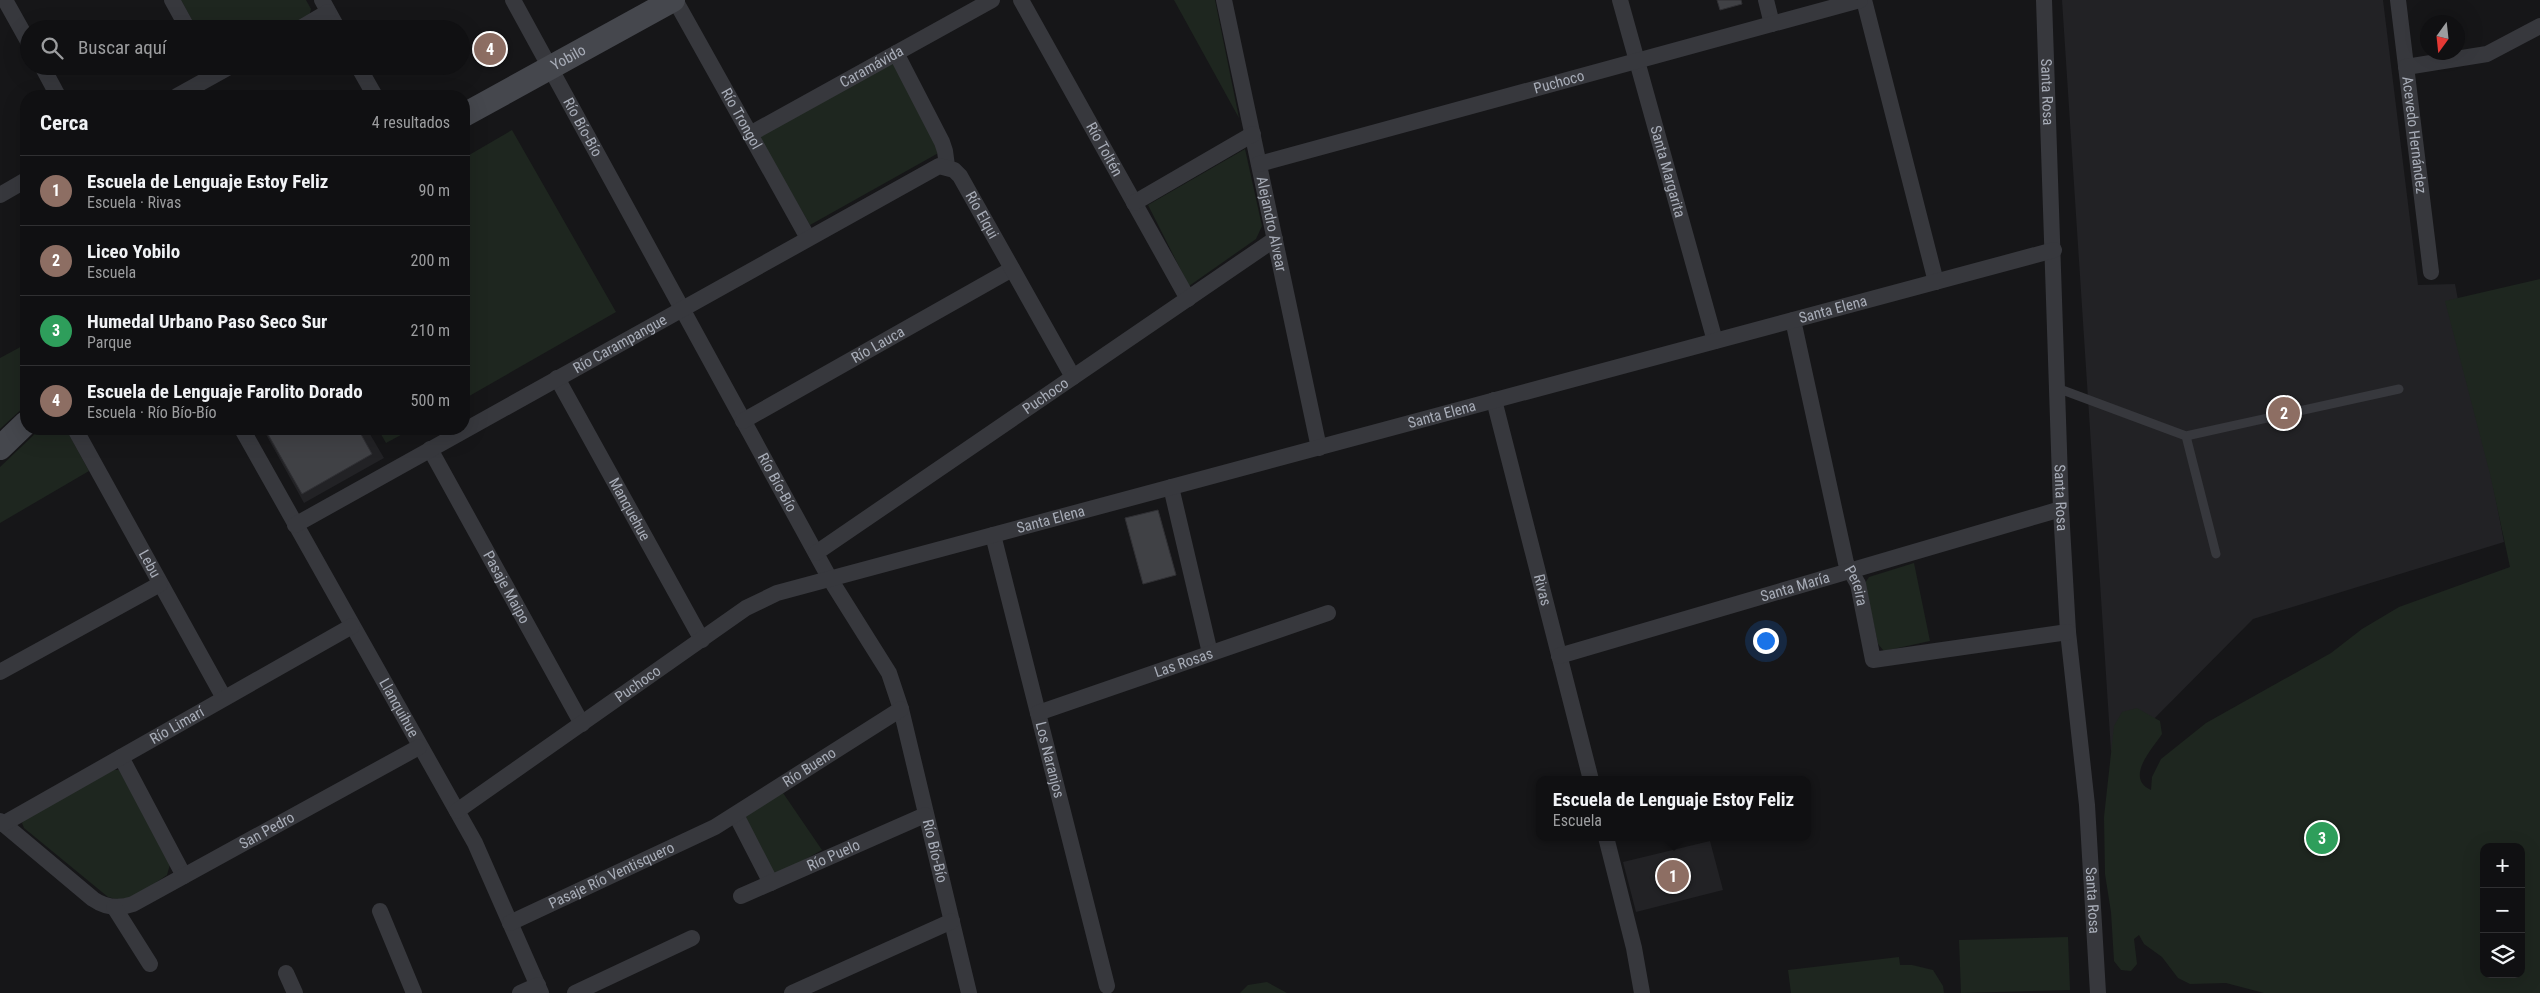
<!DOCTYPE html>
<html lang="es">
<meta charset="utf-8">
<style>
body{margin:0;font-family:"Roboto Condensed",sans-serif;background:#1e1e20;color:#f1f3f6}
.controls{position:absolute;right:15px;bottom:15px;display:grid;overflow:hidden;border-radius:10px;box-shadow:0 5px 20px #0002}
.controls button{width:45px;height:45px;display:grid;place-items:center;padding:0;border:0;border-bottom:1px solid #303032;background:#101012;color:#f1f3f6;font:25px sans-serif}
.compass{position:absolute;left:2420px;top:15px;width:45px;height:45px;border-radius:50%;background:#101012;box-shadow:0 5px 20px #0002;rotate:195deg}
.you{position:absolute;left:1765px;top:640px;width:18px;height:18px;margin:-12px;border:4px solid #fff;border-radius:50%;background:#1a73e8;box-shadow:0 0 0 8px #1a73e833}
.badge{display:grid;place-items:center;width:32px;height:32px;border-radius:50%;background:#1a73e8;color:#fff;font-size:16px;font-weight:700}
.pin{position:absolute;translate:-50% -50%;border:2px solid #fff;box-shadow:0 1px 5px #0006}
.popup{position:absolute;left:1536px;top:776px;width:275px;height:65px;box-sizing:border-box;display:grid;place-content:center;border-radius:10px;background:#101012;filter:drop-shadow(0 1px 4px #0005);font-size:16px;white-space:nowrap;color:#9c9d9f}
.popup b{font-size:19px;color:#f1f3f6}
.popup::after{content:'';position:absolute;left:50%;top:100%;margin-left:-10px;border:10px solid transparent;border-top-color:#101012}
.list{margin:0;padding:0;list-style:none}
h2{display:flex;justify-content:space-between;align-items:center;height:65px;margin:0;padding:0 20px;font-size:21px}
h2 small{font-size:16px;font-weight:400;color:#9c9d9f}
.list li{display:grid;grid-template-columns:32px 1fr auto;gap:15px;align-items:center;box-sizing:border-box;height:70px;padding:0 20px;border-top:1px solid #303032}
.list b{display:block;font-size:19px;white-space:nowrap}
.list p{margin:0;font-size:16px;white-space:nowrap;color:#9c9d9f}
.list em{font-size:16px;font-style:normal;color:#9c9d9f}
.icon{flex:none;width:28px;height:28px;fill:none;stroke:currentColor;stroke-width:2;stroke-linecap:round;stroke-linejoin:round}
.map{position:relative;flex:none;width:2540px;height:993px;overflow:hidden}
.search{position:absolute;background:#101012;box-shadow:0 5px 20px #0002;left:20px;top:20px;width:450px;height:55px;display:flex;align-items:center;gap:12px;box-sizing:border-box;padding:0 18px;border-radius:28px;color:#9c9d9f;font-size:19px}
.panel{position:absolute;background:#101012;box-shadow:0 5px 20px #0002;left:20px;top:90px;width:450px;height:345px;border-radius:20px}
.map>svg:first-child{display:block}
</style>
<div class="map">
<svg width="2540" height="993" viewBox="0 0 2540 993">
<rect width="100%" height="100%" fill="#161618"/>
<!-- built -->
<path fill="#222225" d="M2062,0h321l35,285 37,-1 49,258 -251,77 -121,122 -21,10z
M263,429h104l17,29 -80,45z
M1710,841l13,49 -87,22 -13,-50z"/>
<!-- green -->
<path fill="#1e261f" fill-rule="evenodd" d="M181,0h125l5,9 -2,8 -24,12h-88z
M1174,0h41l24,118z
M892,61l50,90 -132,74 -52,-90z
M512,130l104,182 -152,87v-241z
M1245,149l17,77 -6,13 -67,47 -41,-81z
M2540,279v714h-276l-38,-10 -36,1 -12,-6 -16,-21 -18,-13 -5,-9 -5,4 3,25 -6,7 -10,-1 -7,-9 -3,-49 -6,-38 -1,-57 10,-91 8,-14 15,-4 23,13 2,13c-9,14 -38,44 -11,56l1,-13 9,-18 45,-36 125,-70 31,-24 37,-22 111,-40 -20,-93 -45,-173zM2484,847h37v127h-37z
M26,344v61l-26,24v-71z
M40,429h26l23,42 -89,52v-56z
M378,429h34l-26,14z
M1914,563l16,78 -46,10 -6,-7 -13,-61 4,-6z
M113,770h6l52,91 -4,14c-17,11 -37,30 -59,22l-84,-69 -2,-5 3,-5z
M781,790l41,60 -45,25 -8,-6 -24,-54z
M2068,937l2,53 -109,3 -2,-53z
M1899,957l1,8h12l21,5 10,16 1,7h-153l-3,-23z
M1267,982l20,11h-47l8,-8z"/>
<!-- building -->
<path fill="#404145" stroke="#303034" d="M1717,0h24l1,4 -22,6z
M265,429h93l14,25 -70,40z
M1158,510l18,65 -33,9 -18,-66z"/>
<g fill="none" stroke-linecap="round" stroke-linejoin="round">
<!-- service -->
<path stroke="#37383d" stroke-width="9" d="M2057,388l129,48 213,-47
M2186,436l30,118"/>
<!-- minor -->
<g stroke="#37383d" stroke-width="16">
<path d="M5,0l24,43"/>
<path d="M172,0l16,29"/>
<path d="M322,0l16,29"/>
<path id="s1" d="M513,0l317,579 59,94 12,36 68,284"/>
<path id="s2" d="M675,0l133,238"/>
<path id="s3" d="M1021,0l167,299"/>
<path id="s4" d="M1224,0l95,448"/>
<path id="s5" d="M1620,0l95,341"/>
<path d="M1766,0l6,24"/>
<path d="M1864,0l72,282"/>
<path id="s6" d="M2044,0l17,509 7,123 19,173 11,188"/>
<path id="s7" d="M2398,0l33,272"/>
<path d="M299,29l29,-17"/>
<path d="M896,53l46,89 3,9 2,15"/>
<path d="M42,66l16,30"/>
<path d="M358,66l17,30"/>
<path d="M2406,67l81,-13 53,-28"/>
<path d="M177,96l54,-30"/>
<path id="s8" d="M750,134l242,-134"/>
<path id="s9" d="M1259,164l601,-164"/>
<path d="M0,195l26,-15"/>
<path d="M1134,203l119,-69"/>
<path id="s10" d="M1793,320l53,243 12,21 15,76 195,-28"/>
<path id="s11" d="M557,378l145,262"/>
<path id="s12" d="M1494,400l97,380"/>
<path id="s13" d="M743,421l269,-152"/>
<path id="s14" d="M75,429l149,269"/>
<path id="s15" d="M242,429l233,414 66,150"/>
<path id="s16" d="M430,449l152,275"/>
<path d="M1171,487l39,166"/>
<path id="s17" d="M295,525l644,-359 15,4 6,6 113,201"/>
<path id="s18" d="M993,535l114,451"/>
<path id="s19" d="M816,553l459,-314"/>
<path id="s20" d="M1559,656l502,-147"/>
<path d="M0,672l160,-88"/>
<path id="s21" d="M1038,713l290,-100"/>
<path d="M121,757l63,119"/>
<path id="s22" d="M457,811l289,-203 31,-15 1277,-343"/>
<path d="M736,815l35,68"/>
<path id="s23" d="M0,821l93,78c13,9 26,10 40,5l286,-157"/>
<path id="s24" d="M3,824l349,-198"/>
<path d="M1606,837l28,111 8,45"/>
<path id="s25" d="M741,896l184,-81"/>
<path d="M114,907l36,57"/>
<path d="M380,911l34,82"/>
<path id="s26" d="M510,923l205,-96 186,-118"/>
<path d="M286,973l9,20"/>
<path d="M520,993l18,-8"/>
<path d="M575,993l117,-55"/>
<path d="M792,993l160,-72"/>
</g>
<!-- secondary -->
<g stroke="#45474d" stroke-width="24">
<path id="s27" d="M464,115l209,-115"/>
<path d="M0,448l26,-25"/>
</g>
</g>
<g text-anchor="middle" stroke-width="4" stroke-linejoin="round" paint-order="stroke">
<!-- street labels -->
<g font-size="15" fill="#a8adb8" stroke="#111113">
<text dy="5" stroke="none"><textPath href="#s27" startOffset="119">Yobilo</textPath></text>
<text dy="5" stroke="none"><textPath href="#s8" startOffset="139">Caramávida</textPath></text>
<text dy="5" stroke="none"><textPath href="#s9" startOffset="311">Puchoco</textPath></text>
<text dy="5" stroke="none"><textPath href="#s6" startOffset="92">Santa Rosa</textPath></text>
<text dy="5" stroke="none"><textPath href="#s2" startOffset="136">Río Trongol</textPath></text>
<text dy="5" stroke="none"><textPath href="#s1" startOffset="145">Río Bío-Bío</textPath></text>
<text dy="5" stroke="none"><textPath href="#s7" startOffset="136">Acevedo Hernández</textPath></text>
<text dy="5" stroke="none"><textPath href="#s3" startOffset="171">Río Toltén</textPath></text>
<text dy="5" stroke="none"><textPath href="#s5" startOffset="178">Santa Margarita</textPath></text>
<text dy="5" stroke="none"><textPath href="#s17" startOffset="806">Río Elqui</textPath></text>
<text dy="5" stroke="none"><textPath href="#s4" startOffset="229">Alejandro Alvear</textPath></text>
<text dy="5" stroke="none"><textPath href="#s22" startOffset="1481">Santa Elena</textPath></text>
<text dy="5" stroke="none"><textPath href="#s17" startOffset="372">Río Carampangue</textPath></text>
<text dy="5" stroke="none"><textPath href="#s13" startOffset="155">Río Lauca</textPath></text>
<text dy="5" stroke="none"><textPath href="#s19" startOffset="278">Puchoco</textPath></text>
<text dy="5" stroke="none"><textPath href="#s22" startOffset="1076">Santa Elena</textPath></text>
<text dy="5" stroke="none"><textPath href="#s1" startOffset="550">Río Bío-Bío</textPath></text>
<text dy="5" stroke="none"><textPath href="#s6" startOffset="498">Santa Rosa</textPath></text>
<text dy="5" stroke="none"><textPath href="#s11" startOffset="150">Manquehue</textPath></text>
<text dy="5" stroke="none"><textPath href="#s22" startOffset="671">Santa Elena</textPath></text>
<text dy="5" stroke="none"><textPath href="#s14" startOffset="154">Lebu</textPath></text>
<text dy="5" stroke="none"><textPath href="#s10" startOffset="274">Pereira</textPath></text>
<text dy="5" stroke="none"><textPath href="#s16" startOffset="158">Pasaje Maipo</textPath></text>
<text dy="5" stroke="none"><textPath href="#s20" startOffset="246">Santa María</textPath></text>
<text dy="5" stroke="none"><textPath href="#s12" startOffset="196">Rivas</textPath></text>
<text dy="5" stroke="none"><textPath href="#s21" startOffset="154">Las Rosas</textPath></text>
<text dy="5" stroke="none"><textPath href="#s22" startOffset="221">Puchoco</textPath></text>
<text dy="5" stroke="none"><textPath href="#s15" startOffset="320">Llanquihue</textPath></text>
<text dy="5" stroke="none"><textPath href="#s24" startOffset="200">Río Limarí</textPath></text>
<text dy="5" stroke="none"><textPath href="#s18" startOffset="232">Los Naranjos</textPath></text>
<text dy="5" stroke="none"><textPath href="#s26" startOffset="338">Río Bueno</textPath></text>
<text dy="5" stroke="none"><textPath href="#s23" startOffset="316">San Pedro</textPath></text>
<text dy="5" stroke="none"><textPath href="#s1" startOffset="955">Río Bío-Bío</textPath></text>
<text dy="5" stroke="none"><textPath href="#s25" startOffset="101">Río Puelo</textPath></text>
<text dy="5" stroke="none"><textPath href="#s26" startOffset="112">Pasaje Río Ventisquero</textPath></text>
<text dy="5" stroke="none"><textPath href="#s6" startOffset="902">Santa Rosa</textPath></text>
</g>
</g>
</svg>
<div class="controls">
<button>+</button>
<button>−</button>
<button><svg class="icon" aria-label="layers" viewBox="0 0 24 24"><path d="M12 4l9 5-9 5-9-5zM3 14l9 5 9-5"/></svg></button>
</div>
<svg class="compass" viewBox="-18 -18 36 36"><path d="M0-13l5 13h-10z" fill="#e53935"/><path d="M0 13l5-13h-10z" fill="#9c9d9f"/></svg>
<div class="you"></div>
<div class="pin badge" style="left:1673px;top:876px;background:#8d6e63">1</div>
<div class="popup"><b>Escuela de Lenguaje Estoy Feliz</b>Escuela</div>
<div class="pin badge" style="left:2284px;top:413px;background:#8d6e63">2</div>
<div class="pin badge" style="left:2322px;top:838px;background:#2e9e5b">3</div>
<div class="pin badge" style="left:490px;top:49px;background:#8d6e63">4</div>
<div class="search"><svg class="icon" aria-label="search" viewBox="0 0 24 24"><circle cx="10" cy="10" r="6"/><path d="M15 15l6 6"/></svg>Buscar aquí</div>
<section class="panel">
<h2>Cerca<small>4 resultados</small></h2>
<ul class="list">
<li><span class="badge" style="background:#8d6e63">1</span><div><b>Escuela de Lenguaje Estoy Feliz</b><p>Escuela · Rivas</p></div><em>90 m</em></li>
<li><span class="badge" style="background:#8d6e63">2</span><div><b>Liceo Yobilo</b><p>Escuela</p></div><em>200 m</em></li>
<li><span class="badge" style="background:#2e9e5b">3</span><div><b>Humedal Urbano Paso Seco Sur</b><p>Parque</p></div><em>210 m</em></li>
<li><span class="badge" style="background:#8d6e63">4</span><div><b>Escuela de Lenguaje Farolito Dorado</b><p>Escuela · Río Bío-Bío</p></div><em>500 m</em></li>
</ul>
</section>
</div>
